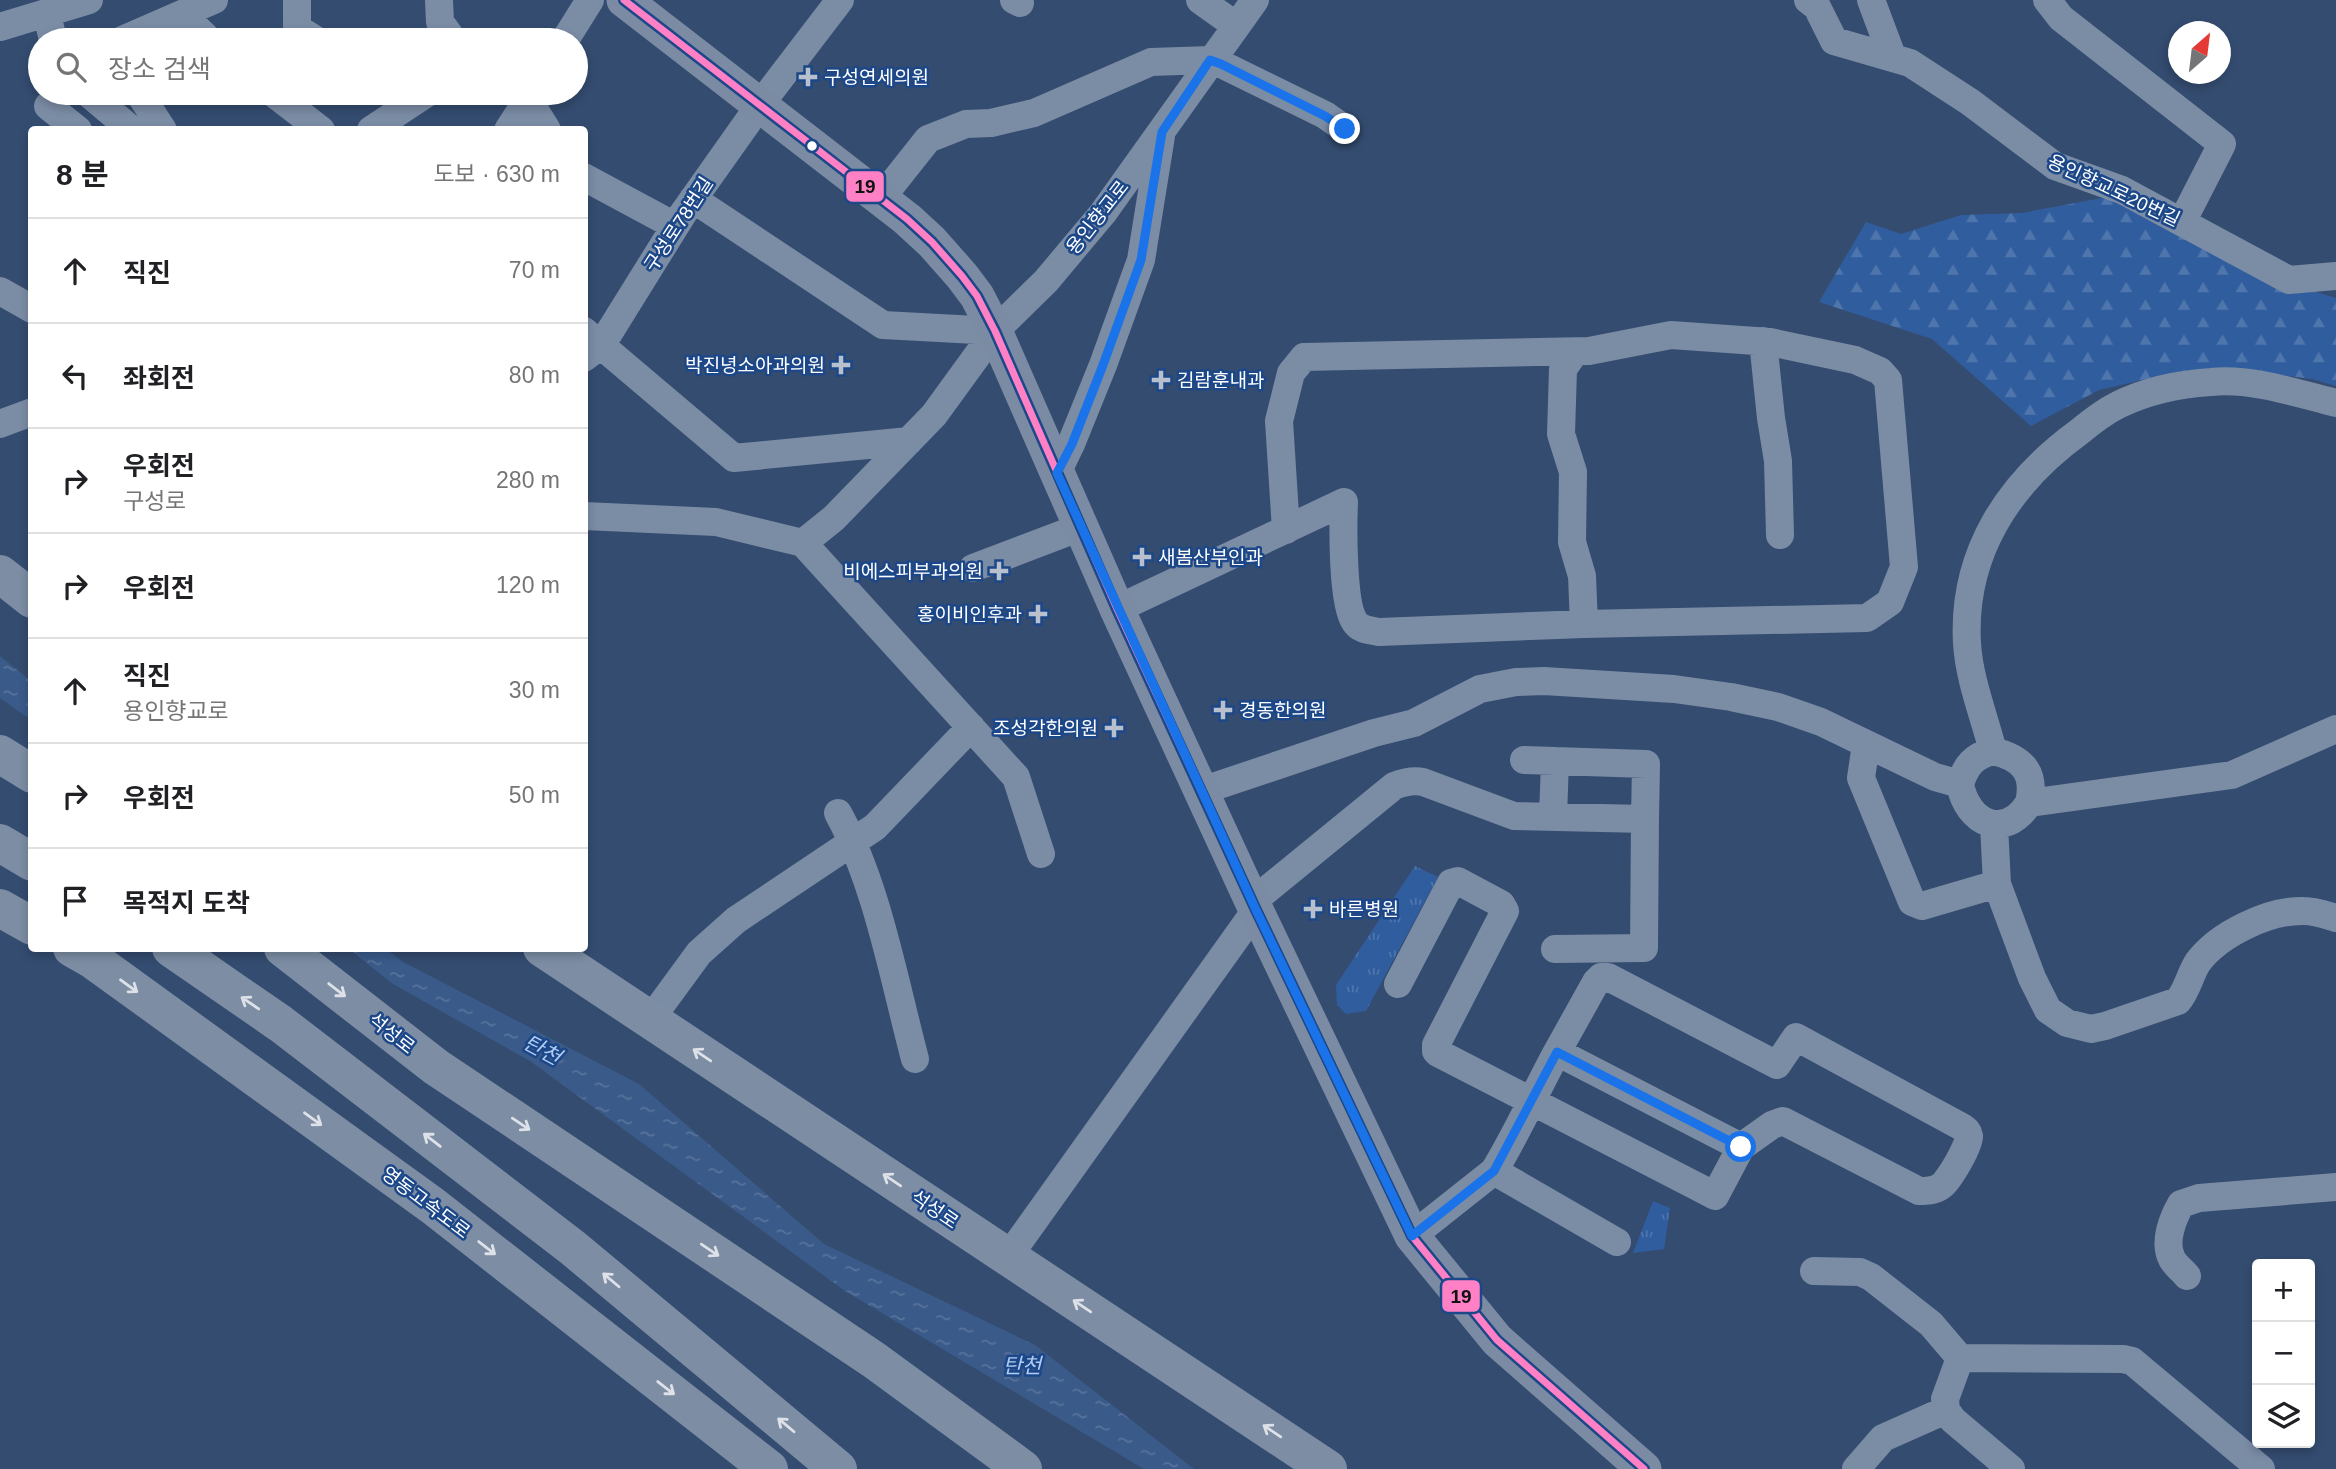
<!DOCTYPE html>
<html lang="ko">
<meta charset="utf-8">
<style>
body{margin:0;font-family:Arial,"Noto Sans KR",sans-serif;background:#f6f6f6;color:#202124}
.controls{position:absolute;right:21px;bottom:21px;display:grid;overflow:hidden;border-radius:7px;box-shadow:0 4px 10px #0003}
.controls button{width:63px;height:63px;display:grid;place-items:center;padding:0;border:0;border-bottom:2px solid #e0e0e0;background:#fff;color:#202124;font:35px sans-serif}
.compass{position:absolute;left:2168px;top:21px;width:63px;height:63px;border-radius:50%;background:#fff;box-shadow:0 4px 10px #0003;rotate:28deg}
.stop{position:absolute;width:21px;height:21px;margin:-16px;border:5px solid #1a73e8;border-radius:50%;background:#fff}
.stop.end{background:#1a73e8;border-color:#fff;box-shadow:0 2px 7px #0008}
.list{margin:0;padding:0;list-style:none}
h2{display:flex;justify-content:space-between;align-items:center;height:91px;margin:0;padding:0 28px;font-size:30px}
h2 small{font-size:23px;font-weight:400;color:#757577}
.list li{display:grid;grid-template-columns:46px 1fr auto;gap:21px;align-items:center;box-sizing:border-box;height:105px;padding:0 28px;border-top:2px solid #e0e0e0}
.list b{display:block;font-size:26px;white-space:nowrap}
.list p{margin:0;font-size:23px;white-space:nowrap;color:#757577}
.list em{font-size:23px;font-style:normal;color:#757577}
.icon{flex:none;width:38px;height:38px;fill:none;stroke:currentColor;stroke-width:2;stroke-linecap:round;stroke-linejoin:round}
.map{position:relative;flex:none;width:2336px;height:1469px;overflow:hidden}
.search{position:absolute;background:#fff;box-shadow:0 4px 10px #0003;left:28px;top:28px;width:560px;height:77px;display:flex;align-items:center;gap:18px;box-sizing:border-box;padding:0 24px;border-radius:38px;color:#757577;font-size:26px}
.panel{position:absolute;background:#fff;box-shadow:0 4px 10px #0003;left:28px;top:126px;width:560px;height:826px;border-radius:7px}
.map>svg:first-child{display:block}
</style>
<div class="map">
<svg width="2336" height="1469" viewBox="0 0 2336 1469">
<defs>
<pattern id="forest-firs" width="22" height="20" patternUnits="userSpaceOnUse" patternTransform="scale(1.75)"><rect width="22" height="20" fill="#305d9e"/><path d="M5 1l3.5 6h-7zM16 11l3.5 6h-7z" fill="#4f75ad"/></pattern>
<pattern id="park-tufts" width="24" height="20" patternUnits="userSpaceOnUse" patternTransform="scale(1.75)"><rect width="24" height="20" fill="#305d9e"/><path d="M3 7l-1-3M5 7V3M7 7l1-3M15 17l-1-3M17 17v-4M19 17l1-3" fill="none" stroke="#4f75ad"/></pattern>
<pattern id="water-ripples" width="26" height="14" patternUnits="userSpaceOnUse" patternTransform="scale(1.75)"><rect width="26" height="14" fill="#3a5a89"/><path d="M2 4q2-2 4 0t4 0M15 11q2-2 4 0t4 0" fill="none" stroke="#58739b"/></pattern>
</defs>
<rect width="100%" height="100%" fill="#344c70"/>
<!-- forest -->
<path fill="url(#forest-firs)" d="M2123,194l163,89 50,15v88l-24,-7 -73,-9 -62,2 -78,18 -68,36 -99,-87 -113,-37 47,-80 35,12 60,-19 61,-2z"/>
<!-- park -->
<path fill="url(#park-tufts)" d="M1415,866l23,11 -72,134 -20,3 -9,-9 -1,-20z
M1653,1201l17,7 -6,41 -31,4z"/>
<!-- water -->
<path fill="url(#water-ripples)" d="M0,656l31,25v39l-31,-22z
M349,949h37l17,13 236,122 185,160 211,101 159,124h-50l-299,-178 -315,-230 -137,-77z"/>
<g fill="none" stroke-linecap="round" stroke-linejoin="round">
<!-- minor -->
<path stroke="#7b8ca5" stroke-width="28" d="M297,0v28l19,12
M439,0l1,22 13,18
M1014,0l6,3
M1200,0l35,25
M1808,0l9,7 17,34 76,22 60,39 85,64 67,24 167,90 47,-4
M1871,0l21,56
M2047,0l14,18 161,126 -40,78
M47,14l6,26
M182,14l27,26
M0,27l89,-27
M122,40l92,-40
M565,40l25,-40
M88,93l44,37
M139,93l24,37
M273,93l48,37
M524,93l23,37
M48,106l30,24
M371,130l56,-37
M508,130l24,-37
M584,177l91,49
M882,197l46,-58 38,-15 25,-1 43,-10 117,-51 59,-2 11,4 104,51 20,14
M693,199l190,126 112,6
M0,291l32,18
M584,331l150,127 175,-17
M1763,341l8,77 7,43 2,74
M1575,352l-12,17 -2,65 12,38 -1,70 10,34 2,48
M584,358l18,-14 82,-132 75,-106 81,-106
M0,424l32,-12
M1057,473l14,-29 32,-79 38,-105 20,-124
M584,516l132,6 87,21 213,234 25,77
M803,543l31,-25 100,-103 61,-84 51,-50 57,-68 152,-213
M973,568l108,-41
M1117,609l227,-107c-1,23 -2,103 11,120 5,8 15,8 24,10l205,-8 283,-6 23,-16 14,-35 -16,-187 -8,-9 -25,-11 -85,-18 -99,-7 -82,16 -285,6 -13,16 -12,48 7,109
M1866,744l-5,34 51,124 10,4 75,-22
M1993,751c29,7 43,21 36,52
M1524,760l122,4 -1,55
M1960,784c6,-19 14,-28 33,-33 -9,-35 -24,-72 -26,-108 -5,-90 42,-160 112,-211 12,-10 25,-20 39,-27 28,-14 62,-21 93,-23 41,-4 85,11 125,21
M1201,791l173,-58 40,-10 66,-34 36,-7 28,-1 130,8 57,8 47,10 43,15 114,55 25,7c7,39 45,57 69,19l203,-28 104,-46
M838,813c39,71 56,167 77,246
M1553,817l2,-56
M1994,825l3,59 35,94 16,32 19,13 24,6 14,-3 73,-25c10,-12 12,-27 20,-39 21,-28 71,-52 106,-51 11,0 22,4 32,7
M1252,902l142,-116c10,-4 18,-6 29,-4l91,34 131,3 -1,129 -89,1
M1398,984l53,-101 7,-2 43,23 4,7 -69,134v6l2,2 262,135 15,8 26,-49 -184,-95c-21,39 -40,81 -63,119l-82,65
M650,1020l49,-67 37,-33 139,-93 96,-100
M1557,1052l39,-70 5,-5h7l169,88 19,-28 166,90c4,3 6,4 7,9 1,8 -20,45 -28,50 -6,5 -15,5 -22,5l-136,-70 -11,4 -31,22
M1494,1171l123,71
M1008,1257l248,-347
M1814,1271l46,1 11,5 60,47 29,34 -15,41 1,11
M2187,1276c-4,-5 -12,-11 -15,-17 -9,-17 1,-41 9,-55l18,-6 137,-11
M1960,1358l163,1 9,2 129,108
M1856,1469l27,-31 63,-28 7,10 58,49"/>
<!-- major -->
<path stroke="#7a8ba3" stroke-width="35" d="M624,0l283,219 25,23 30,34 15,20 18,35 122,278 139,301 156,326 85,104 147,129"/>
<!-- highway -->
<path stroke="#7c8da4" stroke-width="38" d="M0,574l32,25
M0,754l32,20
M0,843l32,19
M0,908l32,18
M72,948l21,12 340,246 336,263
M171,948l110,76 292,224 265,221
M283,948l153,119 438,293 149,109
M542,948l786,521"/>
<defs>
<path id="bus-1" d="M624,0l283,219 25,23 30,34 15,20 18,35 122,278 139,301 156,326 85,104 147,129"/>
</defs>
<!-- bus-1 casing -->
<use href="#bus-1" stroke="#1c4788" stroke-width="12"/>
<!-- bus-1 -->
<use href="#bus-1" stroke="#ff80c5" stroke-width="7"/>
</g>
<!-- one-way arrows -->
<defs><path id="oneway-shaft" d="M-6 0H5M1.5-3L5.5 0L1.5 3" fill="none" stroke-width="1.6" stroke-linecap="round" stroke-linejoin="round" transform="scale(1.75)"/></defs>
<g stroke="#dee2e8">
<use href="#oneway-shaft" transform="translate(129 986) rotate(36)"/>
<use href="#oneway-shaft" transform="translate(337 990) rotate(38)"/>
<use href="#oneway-shaft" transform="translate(250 1003) rotate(-146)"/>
<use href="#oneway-shaft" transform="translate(702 1055) rotate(-146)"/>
<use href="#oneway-shaft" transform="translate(313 1119) rotate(36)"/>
<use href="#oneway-shaft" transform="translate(521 1124) rotate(34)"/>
<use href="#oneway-shaft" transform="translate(432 1140) rotate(-142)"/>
<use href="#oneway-shaft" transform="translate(892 1180) rotate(-146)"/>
<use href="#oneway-shaft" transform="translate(487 1248) rotate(38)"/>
<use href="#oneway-shaft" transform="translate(710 1250) rotate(34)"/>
<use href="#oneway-shaft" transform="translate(611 1280) rotate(-140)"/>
<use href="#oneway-shaft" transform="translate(1082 1306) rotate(-146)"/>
<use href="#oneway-shaft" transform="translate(666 1388) rotate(38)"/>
<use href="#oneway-shaft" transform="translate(786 1425) rotate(-140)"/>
<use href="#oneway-shaft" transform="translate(1272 1431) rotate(-146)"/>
</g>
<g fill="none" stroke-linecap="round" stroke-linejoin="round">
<!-- route -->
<path stroke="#1a73e8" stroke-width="9" d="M1345,129l-20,-13 -104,-52 -11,-4 -48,72 -21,128 -38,105 -31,79 -15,29 199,437 156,326 82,-65 63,-119 184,95"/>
</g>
<!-- markers -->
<g fill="#b8c0cd" stroke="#1c4788" stroke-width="2.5">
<path d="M804.5 66.5h7v7h7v7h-7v7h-7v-7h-7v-7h7z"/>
<path d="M837.5 354.5h7v7h7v7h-7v7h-7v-7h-7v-7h7z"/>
<path d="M1157.5 369.5h7v7h7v7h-7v7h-7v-7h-7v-7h7z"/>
<path d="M1138.5 546.5h7v7h7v7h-7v7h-7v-7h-7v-7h7z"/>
<path d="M995.5 560.5h7v7h7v7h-7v7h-7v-7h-7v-7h7z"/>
<path d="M1034.5 603.5h7v7h7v7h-7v7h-7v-7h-7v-7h7z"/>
<path d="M1219.5 699.5h7v7h7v7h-7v7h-7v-7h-7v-7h7z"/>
<path d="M1110.5 717.5h7v7h7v7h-7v7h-7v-7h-7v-7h7z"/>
<path d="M1309.5 898.5h7v7h7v7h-7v7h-7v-7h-7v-7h7z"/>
</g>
<circle fill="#fff" stroke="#1c4788" stroke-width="2.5" cx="812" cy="146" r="6"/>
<g text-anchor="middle" stroke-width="5" stroke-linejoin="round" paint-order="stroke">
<!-- poi labels -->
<g font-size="19" fill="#fff" stroke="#1c4788" text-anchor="start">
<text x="824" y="84">구성연세의원</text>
<text x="825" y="372" text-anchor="end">박진녕소아과의원</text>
<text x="1177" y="387">김람훈내과</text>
<text x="1158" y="564">새봄산부인과</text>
<text x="983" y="578" text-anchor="end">비에스피부과의원</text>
<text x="1022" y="621" text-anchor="end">홍이비인후과</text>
<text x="1239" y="717">경동한의원</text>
<text x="1098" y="735" text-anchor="end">조성각한의원</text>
<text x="1329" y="916">바른병원</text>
</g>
<!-- street labels -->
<g font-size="19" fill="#fff" stroke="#1c4788">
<text transform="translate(2114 190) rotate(25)" y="7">용인향교로20번길</text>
<text transform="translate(1097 217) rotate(-52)" y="7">용인향교로</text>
<text transform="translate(678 224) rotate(-57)" y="7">구성로78번길</text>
<text transform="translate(392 1033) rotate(38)" y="7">석성로</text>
<text transform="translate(426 1202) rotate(37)" y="7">영동고속도로</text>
<text transform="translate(935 1209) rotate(34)" y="7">석성로</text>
</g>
<!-- water labels -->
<g font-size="21" font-style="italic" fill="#b0ccf3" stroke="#1c4788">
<text transform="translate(542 1050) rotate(28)" y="7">탄천</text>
<text x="1022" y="1373">탄천</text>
</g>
</g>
<g stroke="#1c4788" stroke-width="2.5">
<rect x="845" y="170" width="40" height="33" rx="7" fill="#ff80c5"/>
<rect x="1441" y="1279" width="40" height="34" rx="7" fill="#ff80c5"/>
</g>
<g font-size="19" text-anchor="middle" font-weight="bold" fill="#111">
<text x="865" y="193">19</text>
<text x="1461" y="1303">19</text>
</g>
</svg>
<div class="controls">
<button>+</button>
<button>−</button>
<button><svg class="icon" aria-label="layers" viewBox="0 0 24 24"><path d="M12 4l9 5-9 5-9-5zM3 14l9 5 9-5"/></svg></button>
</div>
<svg class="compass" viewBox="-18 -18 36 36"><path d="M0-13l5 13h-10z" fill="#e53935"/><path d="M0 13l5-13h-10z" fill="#757577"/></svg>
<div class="stop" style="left:1741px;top:1147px"></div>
<div class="stop end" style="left:1345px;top:129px"></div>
<div class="search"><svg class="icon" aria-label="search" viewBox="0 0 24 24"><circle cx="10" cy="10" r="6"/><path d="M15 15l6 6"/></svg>장소 검색</div>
<section class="panel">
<h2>8 분<small>도보 · 630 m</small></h2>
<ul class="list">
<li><svg class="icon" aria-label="ahead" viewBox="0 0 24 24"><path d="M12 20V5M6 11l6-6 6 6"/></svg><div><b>직진</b></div><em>70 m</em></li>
<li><svg class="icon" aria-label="left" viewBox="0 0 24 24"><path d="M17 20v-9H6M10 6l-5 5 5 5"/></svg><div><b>좌회전</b></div><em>80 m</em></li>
<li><svg class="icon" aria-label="right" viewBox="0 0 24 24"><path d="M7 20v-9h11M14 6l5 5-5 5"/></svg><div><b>우회전</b><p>구성로</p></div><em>280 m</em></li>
<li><svg class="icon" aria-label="right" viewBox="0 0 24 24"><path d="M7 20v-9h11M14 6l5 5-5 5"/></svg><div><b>우회전</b></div><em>120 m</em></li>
<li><svg class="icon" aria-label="ahead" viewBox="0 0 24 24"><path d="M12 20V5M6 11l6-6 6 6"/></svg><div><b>직진</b><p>용인향교로</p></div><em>30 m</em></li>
<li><svg class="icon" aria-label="right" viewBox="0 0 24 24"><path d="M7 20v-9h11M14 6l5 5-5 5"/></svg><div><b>우회전</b></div><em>50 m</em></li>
<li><svg class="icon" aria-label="arrive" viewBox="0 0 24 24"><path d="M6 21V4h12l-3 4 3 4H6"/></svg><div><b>목적지 도착</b></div></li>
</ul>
</section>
</div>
